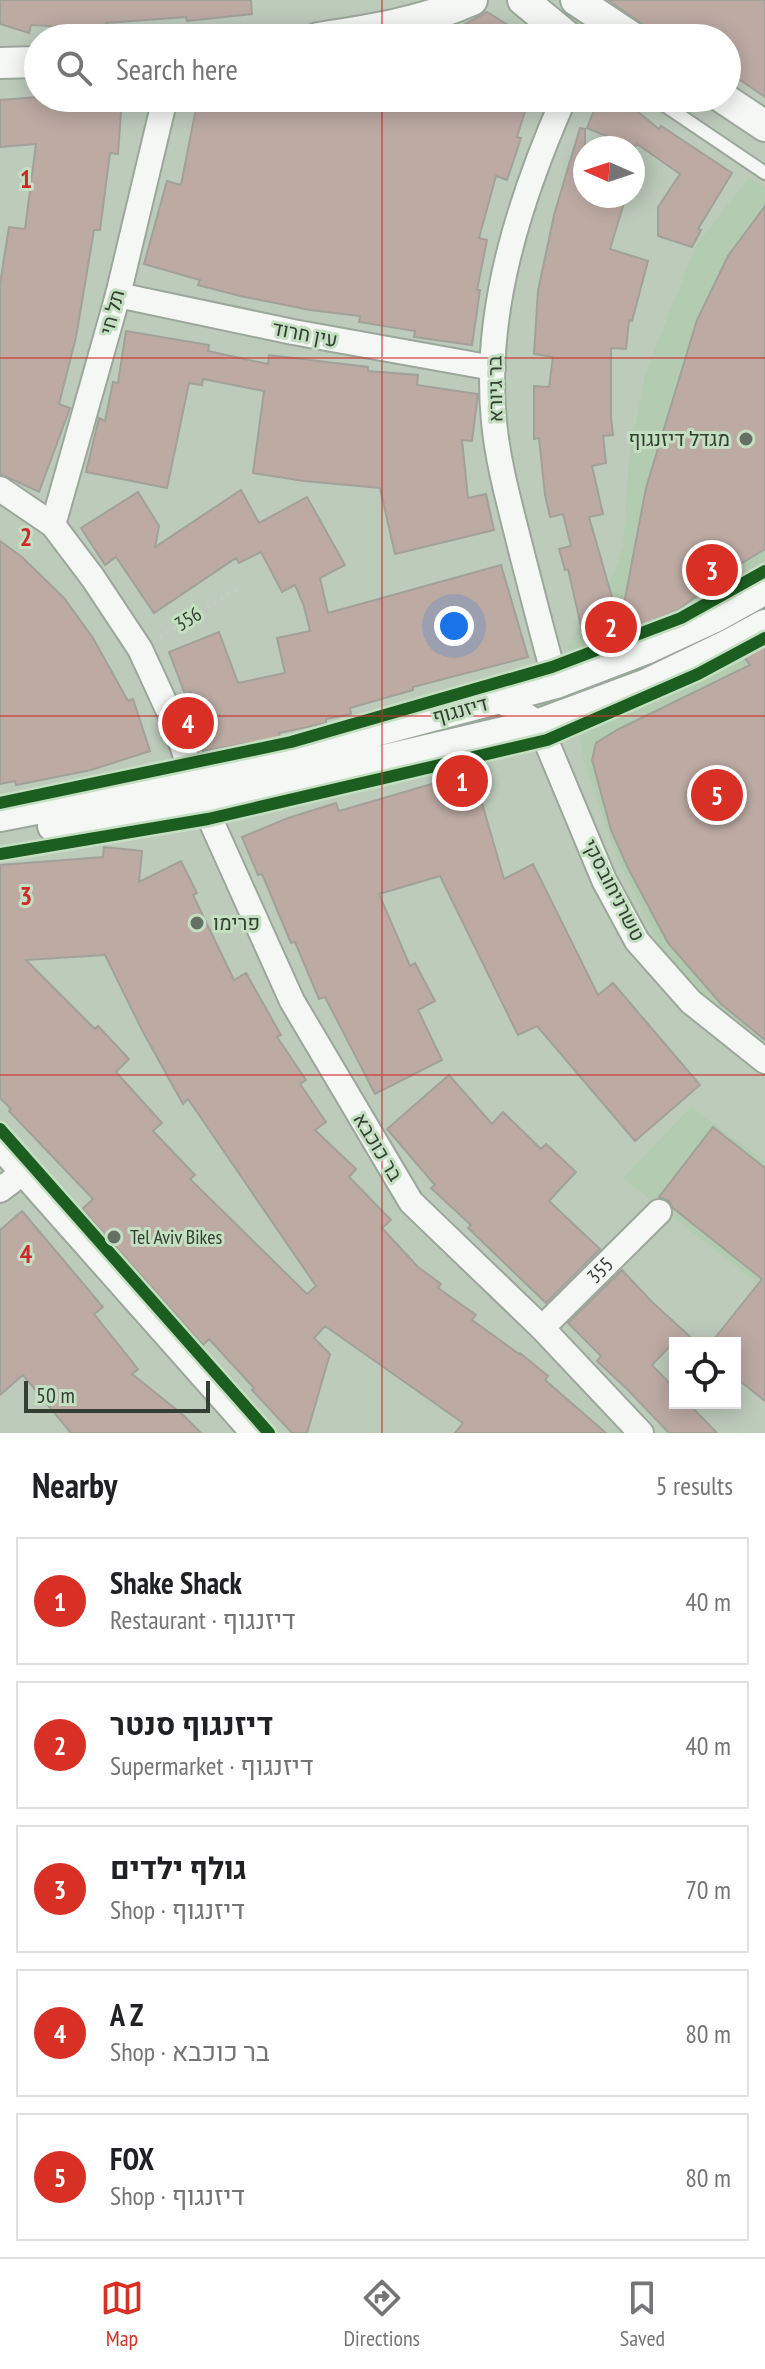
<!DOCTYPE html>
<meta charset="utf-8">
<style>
body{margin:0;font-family:"PT Sans Narrow",Heebo,sans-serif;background:#f2f2f2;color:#202124}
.controls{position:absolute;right:24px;bottom:24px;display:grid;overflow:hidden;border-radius:0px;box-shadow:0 4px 20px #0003}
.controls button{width:72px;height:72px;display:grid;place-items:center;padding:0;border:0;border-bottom:2px solid #e0e0e0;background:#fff;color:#202124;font:40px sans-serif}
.compass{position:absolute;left:573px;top:136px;width:72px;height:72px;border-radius:50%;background:#fff;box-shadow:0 4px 20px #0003;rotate:273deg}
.scale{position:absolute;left:24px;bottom:20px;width:186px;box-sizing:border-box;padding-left:8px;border:4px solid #343f33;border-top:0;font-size:22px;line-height:28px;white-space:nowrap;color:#343f33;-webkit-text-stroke:6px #c4dfc1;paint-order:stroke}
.you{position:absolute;left:454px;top:626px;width:28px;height:28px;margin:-20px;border:6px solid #fff;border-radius:50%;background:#1a73e8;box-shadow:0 0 0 12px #1a73e833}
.badge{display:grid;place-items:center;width:52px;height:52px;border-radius:50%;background:#d93025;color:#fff;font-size:26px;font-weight:700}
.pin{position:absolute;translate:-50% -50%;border:4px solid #fff;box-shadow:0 2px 8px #0006}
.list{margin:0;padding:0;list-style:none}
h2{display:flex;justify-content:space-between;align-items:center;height:104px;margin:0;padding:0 32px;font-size:34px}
h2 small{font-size:26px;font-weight:400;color:#757577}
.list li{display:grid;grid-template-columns:52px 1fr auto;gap:24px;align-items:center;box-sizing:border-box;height:128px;margin:0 16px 16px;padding:0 16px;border:2px solid #e0e0e0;border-radius:0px}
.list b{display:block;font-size:30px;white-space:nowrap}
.list p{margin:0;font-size:26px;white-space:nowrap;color:#757577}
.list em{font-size:26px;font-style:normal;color:#757577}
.icon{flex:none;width:44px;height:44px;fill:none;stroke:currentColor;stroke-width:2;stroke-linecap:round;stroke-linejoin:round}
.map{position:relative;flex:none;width:765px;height:1433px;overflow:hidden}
.search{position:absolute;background:#fff;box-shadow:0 4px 20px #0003;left:24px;right:24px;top:24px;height:88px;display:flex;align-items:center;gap:20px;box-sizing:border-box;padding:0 28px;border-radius:44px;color:#757577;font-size:30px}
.sheet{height:824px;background:#fff}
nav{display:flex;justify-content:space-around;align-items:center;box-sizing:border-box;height:112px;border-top:2px solid #e0e0e0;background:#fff;font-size:22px;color:#757577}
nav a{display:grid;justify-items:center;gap:4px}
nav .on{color:#d93025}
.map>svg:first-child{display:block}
</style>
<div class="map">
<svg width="765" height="1433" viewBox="0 0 765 1433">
<rect width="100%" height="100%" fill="#bdcbbb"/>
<!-- built -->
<path fill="#b3cbb0" d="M749,178l16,9v859l-49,-38 -55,-60 -42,-86 -36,-104 -15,-112 47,-76 8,-24 6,-86 16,-86 51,-129z
M691,1107l74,55v127l-142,-111z"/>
<!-- building -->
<path fill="#bcaaa3" stroke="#a2a199" stroke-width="2" fill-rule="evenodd" d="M0,0h251l1,14 -65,7 -1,-4 -80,6v6l-75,-4 -2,8 -29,-9z
M608,0h157v97l-38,-26v-33h-65z
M487,12l42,26h-89z
M38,97l84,1 -4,56 -8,-1 -10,77h-6l-18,107 -17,67 11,4 -31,84 -39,-18v-190l9,-57 16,2 11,-85 -36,3v-47z
M198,98h331l-12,39 4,1 -14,42 -11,-4 -17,62 8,2 -10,50h3l-8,55 -58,-8 1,-6 -56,-9 1,-6 -50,-6 -70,-14 -42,-11 2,-5 -56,-16 23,-83 14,4z
M599,98h22l38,31 2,-3 71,47 -34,56 3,1 -9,17 -34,-11v-29l22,-33 -43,-30 -3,4 -47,-20z
M580,128l5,1v67h16l23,7 -14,46 38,12 -16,60 -3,-1 -3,29 -15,-1v69l2,18 -10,1 3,27 -14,3 11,48 -14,3 31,108 26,-137 51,-168 31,-64 37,-50v343l-31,19 9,13 -38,21 -6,-8 -21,16 -82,34 -13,-9 -15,-66 -3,1 -6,-21 12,-3 -8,-32 -13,3 -5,-22 -6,-57 -5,1v-53l15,1 4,-30 -19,-3 4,-63 16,-76z
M126,331l83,14 -1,6 60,13 1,-9 99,12v4l50,4 -1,10 61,9 -6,47 -10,-1 6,58 18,-4 8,36 -99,24 -15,-66 -76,-7 -51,-8 11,-82 -61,-12 -1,6 -13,-2 -22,105 -81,-16 13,-54 6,3 8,-39 5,1z
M241,490l18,33 48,-26 38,68 -25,13 8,35 173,-48 27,92 -115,30v3l-63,18 1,6 -25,5v4l-47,10 1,5 -31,8v-3l-46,8 -12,-59 -6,2 -16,-42 50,-20 19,51 47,-10 -8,-35 33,-7 -6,-25 -9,-21 -13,7 -21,-40 -22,11 -3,-5 -82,55 -38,-56 -11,8 -24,-37 57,-36 21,34 -4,21z
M0,541l22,16 42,41 29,40 35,63 5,-2 17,52 -59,19 -75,15 -1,-4 -15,3z
M765,645v395l-44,-36 -53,-61 -40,-75 -17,-38 -19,-70 4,-17 21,-13 133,-65 -6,-8z
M473,772l31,107 29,-15 65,131 15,-12 87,102 -65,56 -98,-115 -19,9 -78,-159 -61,18 31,72 5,-3 20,38 -17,9 24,50 -67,34 -50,-97 -6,2 -24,-57 -4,1 -29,-69 -4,1 -16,-38 46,-19 48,-15 3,8z
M104,847l38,4 -3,31 42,-21 16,32 -4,2 41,85 12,-7 35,62 -4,2 29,43 -6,4 26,38 -11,8 41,39 -7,8 42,43 -9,8 36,39 23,17 -3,4 38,27 -4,5 47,34 1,-1 28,23 -3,4 61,53h-151l8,-10 -138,-97 -11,12 16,16 -23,79h-15l-40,-43 2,-2 -45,-49 -6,6 -121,-136 11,-10 -84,-88 2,-2 -11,-11v-233l103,-8zM105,955l38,77 40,72 5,-5 128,187 -9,8 -117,-115 5,-4 -42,-44 9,-8 -46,-51 13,-13 -31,-33 -3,3 -69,-69z
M449,1075l43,49 11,-12 38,37 5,-5 30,28 -27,29 51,48 -54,54 -78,-75 3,-3 -40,-37 4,-3 -48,-56z
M713,1127l52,41v233l-30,-24v-34h-24l51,-64 -89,-71 -4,-7 -10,-4z
M22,1211l81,96 -9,7 44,55 -6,5 50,40 19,19h-130l-48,-58 -23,20v-165z
M622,1270l30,32 45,41h-24l-21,22 23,24v14h13l29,30h-48l-41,-43 -31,-29 4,-5 -33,-33z"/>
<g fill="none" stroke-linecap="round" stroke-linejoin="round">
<defs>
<path id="service" d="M654,98l111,75"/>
<g id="minor">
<path d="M118,295l175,37 200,36"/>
<path d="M0,489l53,36 40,53 47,71 35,76 19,54"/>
<path d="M53,525l65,-230 47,-197"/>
<path d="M556,683c-13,-47 -25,-94 -37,-141 -10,-40 -21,-79 -25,-120 -11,-111 26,-224 70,-324"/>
<path d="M496,700l16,6 27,18 65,156 33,61 54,61 74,59"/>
<path d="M202,801l90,200 119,201 131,126 99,105"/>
<path d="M0,1190l25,-19"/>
<path id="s1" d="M542,1328l117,-116"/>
</g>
<path id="tertiary" d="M523,0l46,38
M576,0l57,38
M318,38c52,-8 105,-16 154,-38
M0,63l38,-1
M723,98l42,28
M0,816l211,-41 345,-92 92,-35 67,-31 50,-28
M53,826l164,-27 322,-75 108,-40 83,-40 35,-19
M0,1143l257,290"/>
</defs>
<!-- service casing -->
<use href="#service" stroke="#9ba79a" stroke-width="16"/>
<!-- minor casing -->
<use href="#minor" stroke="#9ba79a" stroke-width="28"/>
<!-- tertiary casing -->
<use href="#tertiary" stroke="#9ba79a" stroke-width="34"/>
<!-- path -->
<path stroke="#c8ccc8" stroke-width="4" stroke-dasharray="2 6" stroke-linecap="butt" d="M160,637l76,-48"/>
<!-- service -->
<use href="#service" stroke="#f5f7f5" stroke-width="12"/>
<!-- minor -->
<use href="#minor" stroke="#f5f7f5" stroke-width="24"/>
<!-- tertiary -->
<use href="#tertiary" stroke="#f5f7f5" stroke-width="30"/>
<defs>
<path id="cycleway" d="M0,803l291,-61 261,-75 129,-49 84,-47
M0,854l208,-35 339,-79 151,-66 67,-36
M0,1129l269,304"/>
</defs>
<!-- cycleway casing -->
<use href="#cycleway" stroke="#c4dfc1" stroke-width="17"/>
<!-- cycleway -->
<use href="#cycleway" stroke="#1b5e20" stroke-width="12"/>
</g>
<!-- grid -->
<path fill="none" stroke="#ce2929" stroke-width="2" stroke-opacity="0.55" d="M382,0v38M382,98v1335M0,358h765M0,716h765M0,1075h765"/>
<!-- markers -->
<g fill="#647063" stroke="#c4dfc1" stroke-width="3">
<circle cx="746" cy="439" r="8"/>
<circle cx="197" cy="923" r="8"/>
<circle cx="114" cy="1237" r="8"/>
</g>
<g text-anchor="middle" stroke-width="6" stroke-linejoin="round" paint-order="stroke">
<!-- street labels -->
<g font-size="20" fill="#343f33" stroke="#c4dfc1">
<text transform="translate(112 312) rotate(-75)" y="7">תל חי</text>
<text transform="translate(305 334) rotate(11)" y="7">עין חרוד</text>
<text transform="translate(495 389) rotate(-91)" y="7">בר גיורא</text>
<text transform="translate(188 619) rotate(-32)" y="7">356</text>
<text transform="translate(460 710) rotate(-15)" y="7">דיזנגוף</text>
<text transform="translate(614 890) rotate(63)" y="7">טשרניחובסקי</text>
<text transform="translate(378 1147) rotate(59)" y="7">בר כוכבא</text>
<text dy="7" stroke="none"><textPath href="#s1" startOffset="82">355</textPath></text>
</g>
<!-- poi labels -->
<g font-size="20" fill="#343f33" stroke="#c4dfc1" text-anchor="start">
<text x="730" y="446" text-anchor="end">מגדל דיזנגוף</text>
<text x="213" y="930">פרימו</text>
<text x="130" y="1244">Tel Aviv Bikes</text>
</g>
</g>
<g font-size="26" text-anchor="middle" font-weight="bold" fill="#ce2929" stroke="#c4dfc1" stroke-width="6" stroke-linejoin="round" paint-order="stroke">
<text x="26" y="188">1</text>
<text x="26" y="546">2</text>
<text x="26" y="905">3</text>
<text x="26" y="1263">4</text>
</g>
</svg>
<div class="controls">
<button><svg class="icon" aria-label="locate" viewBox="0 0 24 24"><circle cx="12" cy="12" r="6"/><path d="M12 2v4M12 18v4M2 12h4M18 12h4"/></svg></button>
</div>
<svg class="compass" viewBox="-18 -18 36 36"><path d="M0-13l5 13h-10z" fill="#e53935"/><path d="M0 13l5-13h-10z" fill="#757577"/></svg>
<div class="scale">50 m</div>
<div class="you"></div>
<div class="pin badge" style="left:462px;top:781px">1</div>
<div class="pin badge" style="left:611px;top:627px">2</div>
<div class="pin badge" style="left:712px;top:570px">3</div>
<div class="pin badge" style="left:188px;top:723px">4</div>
<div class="pin badge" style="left:717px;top:795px">5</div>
<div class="search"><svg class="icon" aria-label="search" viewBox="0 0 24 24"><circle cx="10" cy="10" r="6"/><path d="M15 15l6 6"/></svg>Search here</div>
</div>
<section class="sheet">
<h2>Nearby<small>5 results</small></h2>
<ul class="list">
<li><span class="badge">1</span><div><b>Shake Shack</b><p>Restaurant · דיזנגוף</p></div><em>40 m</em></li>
<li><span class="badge">2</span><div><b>דיזנגוף סנטר</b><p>Supermarket · דיזנגוף</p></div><em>40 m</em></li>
<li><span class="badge">3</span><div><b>גולף ילדים</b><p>Shop · דיזנגוף</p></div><em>70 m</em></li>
<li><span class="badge">4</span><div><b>A Z</b><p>Shop · בר כוכבא</p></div><em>80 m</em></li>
<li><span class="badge">5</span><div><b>FOX</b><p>Shop · דיזנגוף</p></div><em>80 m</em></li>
</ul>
</section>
<nav>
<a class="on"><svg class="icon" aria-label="map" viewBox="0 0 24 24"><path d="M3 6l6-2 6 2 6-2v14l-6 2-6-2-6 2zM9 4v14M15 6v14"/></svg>Map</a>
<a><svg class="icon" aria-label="directions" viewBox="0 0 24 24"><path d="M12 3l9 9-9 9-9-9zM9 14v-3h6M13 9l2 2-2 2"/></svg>Directions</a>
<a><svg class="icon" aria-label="saved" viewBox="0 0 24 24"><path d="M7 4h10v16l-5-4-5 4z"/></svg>Saved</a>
</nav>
